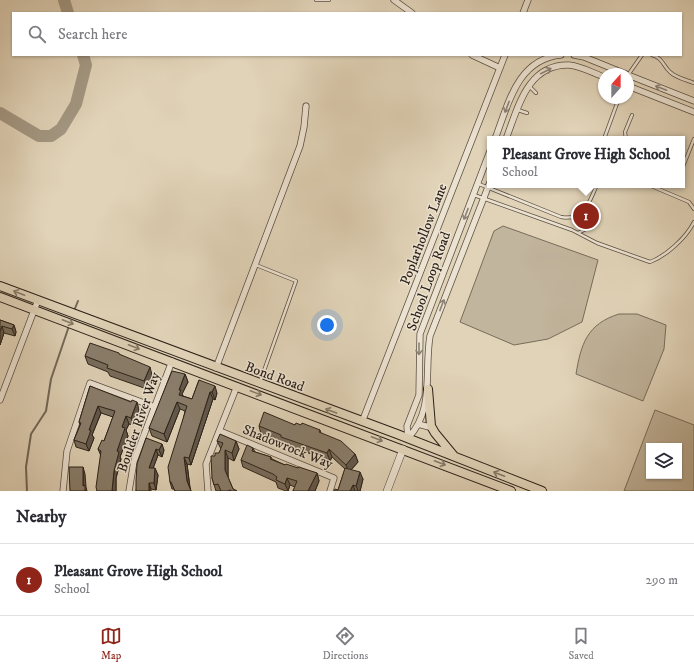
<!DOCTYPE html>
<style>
body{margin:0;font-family:"IM FELL DW Pica",serif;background:#f7f7f7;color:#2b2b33}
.controls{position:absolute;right:12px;bottom:12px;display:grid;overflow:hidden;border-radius:0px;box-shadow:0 1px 3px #0004}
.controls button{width:36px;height:36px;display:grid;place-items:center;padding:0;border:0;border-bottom:1px solid #e1e1e2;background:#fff;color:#2b2b33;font:20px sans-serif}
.compass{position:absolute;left:598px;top:68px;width:36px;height:36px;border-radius:50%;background:#fff;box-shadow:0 1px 3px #0004;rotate:21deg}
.you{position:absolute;left:327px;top:325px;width:14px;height:14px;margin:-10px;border:3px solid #fff;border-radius:50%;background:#1a73e8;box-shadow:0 0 0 6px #1a73e833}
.badge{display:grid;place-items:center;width:26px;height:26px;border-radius:50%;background:#8f2418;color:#fff;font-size:13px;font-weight:700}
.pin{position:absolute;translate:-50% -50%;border:2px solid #fff;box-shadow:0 1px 4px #0006}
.popup{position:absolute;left:487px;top:136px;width:198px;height:52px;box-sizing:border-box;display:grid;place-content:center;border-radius:0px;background:#fff;filter:drop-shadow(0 1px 3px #0005);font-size:13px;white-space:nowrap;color:#7c7c81}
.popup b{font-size:15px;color:#2b2b33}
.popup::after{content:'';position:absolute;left:50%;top:100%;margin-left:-8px;border:8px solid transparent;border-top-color:#fff}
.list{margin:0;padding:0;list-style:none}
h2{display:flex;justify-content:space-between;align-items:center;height:52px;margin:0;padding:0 16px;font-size:17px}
h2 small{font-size:13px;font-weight:400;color:#7c7c81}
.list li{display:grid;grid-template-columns:26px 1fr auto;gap:12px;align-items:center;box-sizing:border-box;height:72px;padding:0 16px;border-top:1px solid #e1e1e2}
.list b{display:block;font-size:15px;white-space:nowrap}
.list p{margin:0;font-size:13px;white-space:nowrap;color:#7c7c81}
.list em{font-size:13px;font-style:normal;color:#7c7c81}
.icon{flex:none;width:22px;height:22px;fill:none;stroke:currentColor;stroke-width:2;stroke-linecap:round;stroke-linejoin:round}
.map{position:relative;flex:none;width:694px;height:491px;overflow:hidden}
.search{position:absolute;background:#fff;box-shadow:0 1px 3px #0004;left:12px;right:12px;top:12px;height:44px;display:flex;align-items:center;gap:10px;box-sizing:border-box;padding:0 14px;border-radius:0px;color:#7c7c81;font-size:15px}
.sheet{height:124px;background:#fff}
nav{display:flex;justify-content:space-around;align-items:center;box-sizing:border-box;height:56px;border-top:1px solid #e1e1e2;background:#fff;font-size:11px;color:#7c7c81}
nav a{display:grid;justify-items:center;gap:2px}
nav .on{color:#8f2418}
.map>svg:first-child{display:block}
</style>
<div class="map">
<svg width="694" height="491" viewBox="0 0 694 491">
<rect width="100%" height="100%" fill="#e1d3b8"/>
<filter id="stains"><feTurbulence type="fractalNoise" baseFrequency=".005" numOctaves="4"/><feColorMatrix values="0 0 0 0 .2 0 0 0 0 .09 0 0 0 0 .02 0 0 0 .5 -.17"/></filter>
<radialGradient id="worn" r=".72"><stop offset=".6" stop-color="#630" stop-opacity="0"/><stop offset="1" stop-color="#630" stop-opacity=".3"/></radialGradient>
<!-- green -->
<path fill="#c2b59d" stroke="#776c5b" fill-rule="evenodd" d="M503,226l95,34 -16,62 -34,17 -34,6 -54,-23 34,-91z
M619,314h18l29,11 -2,24 -21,52 -67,-27c5,-30 11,-50 43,-60z
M655,410l39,15v66h-70zM649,446h30v30h-30z"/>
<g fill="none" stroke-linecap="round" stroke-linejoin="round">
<!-- stream -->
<path stroke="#736858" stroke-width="2" d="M74,311l4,-10
M27,491l-1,-24 5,-33 15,-23 5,-32 18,-53"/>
<!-- river -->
<path stroke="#a39782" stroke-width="12" d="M64,0l4,13
M0,113l39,23h12l10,-7 15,-25 10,-39 -3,-10"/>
<defs>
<path id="service" d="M316,0h13
M652,55c11,3 11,11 18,17 6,6 17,8 24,11
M628,75l14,-20
M529,86l7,7
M518,110l9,3
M604,139l15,-41
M626,139l-1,-7 7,-17
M682,169l12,-30
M479,184l82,33c24,4 27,-13 36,-32
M649,185l40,17 5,7
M474,195l98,35 25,13 53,19c16,-6 36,-24 44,-40
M586,207l8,3
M578,233l14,-7
M256,265l40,16 -36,101"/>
<path id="minor" d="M394,0l18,13
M523,13l5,-13
M472,55l28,13
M574,55l10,2 42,17
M628,75l66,26
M628,86l66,26
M495,139c13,-34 22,-80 66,-84
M506,139c12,-31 21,-75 63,-74 12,1 24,8 35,12
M216,368l84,-222 4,-19 2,-21
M0,400l38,-100
M362,422l143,-367
M418,424l15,4
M220,431l114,47 -4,13
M408,438l-1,-12 12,-31 1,-61 70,-183
M408,438c27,-28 16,-67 22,-102l60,-154
M63,491l4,-40 23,-68 65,24
M129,491l5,-30 38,-100
M208,491l-2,-27 31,-78"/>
<path id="tertiary" d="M387,491l16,-42"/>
<path id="primary" d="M0,286l397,148 145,57
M0,297l511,194
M428,389l3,37 4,7 19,23"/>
</defs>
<!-- service casing -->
<use href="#service" stroke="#594e41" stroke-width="4"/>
<!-- minor casing -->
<use href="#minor" stroke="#594e41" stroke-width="7"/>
<!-- tertiary casing -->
<use href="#tertiary" stroke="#594e41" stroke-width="8"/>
<!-- primary casing -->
<use href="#primary" stroke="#2c2219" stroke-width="10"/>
<!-- service -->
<use href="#service" stroke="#ece2d1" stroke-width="2.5"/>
<!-- minor -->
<use href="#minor" stroke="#ece2d1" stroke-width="5.5"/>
<!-- tertiary -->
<use href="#tertiary" stroke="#ece2d1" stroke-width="7"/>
<!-- primary -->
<use href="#primary" stroke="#e1d3b8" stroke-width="8"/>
</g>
<!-- wall -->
<path fill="#776c5d" stroke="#2c2219" d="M0,320l14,5 2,7 -1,4 -11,-3 -4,12z
M120,355l32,20 -5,14 -37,-13 -2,-4 -20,-8 -3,-8z
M185,374l3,8 -6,12 1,2 9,3 7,-19 18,13 -2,7 -2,-1 -22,66 -4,-1 3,23 1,4h-16l-1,-2h-2l-2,-7 15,-71 -5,-2 -13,33 -15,-6 -3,-8z
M90,386l49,24 -5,15 -5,-1 -3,6 2,6 -8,21 1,2 -5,19v13h-19l4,-35 -3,-7 6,-8 9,-24 -12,-4 -9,22 2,3 -5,13 -13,-4 -2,-7 6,-15 -1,-3z
M295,425l25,5 1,3 34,21 3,8 -7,8 12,9 -3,12h-26l4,-1 7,-21 -13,-12 -2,4 -46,-17 -1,-2 -22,-8 -2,-8z
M146,438l18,12 -2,7 -4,-2 -5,13 5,7 -2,15 -5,-1 -15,2z
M217,441h19l3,8 -5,12 -6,-3v19l5,12 4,2h-21l-4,-13 7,-25 2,-4z
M253,448l2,4 16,5 1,2 13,6 32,8 2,8 -4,10h-22l2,-4 -5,-2 -2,6h-2l-8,-3 -2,-6 -33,-15 -2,-7z"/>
<!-- shaded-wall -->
<path fill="#61584c" stroke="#2c2219" d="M14,325l2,7 -1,4 -3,-7z
M2,326l2,7 -4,12v-14z
M150,367l2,8 -5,14 -3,-8z
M185,374l3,8 -6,12 2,4 -5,-3v-5z
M215,386l2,7 -2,7 -3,-8z
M210,392l3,7 -22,66 -2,-7z
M137,402l2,8 -5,15 -3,-7z
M177,402l3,7 -13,33 -3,-8z
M98,406l3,7 -9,22 2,3 -5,13 -3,-7 3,-14z
M126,416l3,8 -3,6 2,6 -8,21 1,2 -5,19v13h-4l2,-20 3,-20 5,-24z
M236,441l3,8 -5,12 -2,-8z
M162,444l2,6 -2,7 -3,-7z
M156,449l2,6 -7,19 -2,-6z
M329,449l3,8 -2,4 -3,-8z
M225,450l3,8v19l-3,-7z
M355,454l3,8 -9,10 -3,-7z
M184,457l3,7 3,25 -3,-8z
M83,467l2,7 1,13 1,4h-2l-2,-5z
M155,468l3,7 -2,15 -2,-7z
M360,472l3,7 -3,12h-2l-2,-5z
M317,473l2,8 -4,10h-7z
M287,478l3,7 -2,6 -3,-7z
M149,483l2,6v2h-2z
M353,485l2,6h-5z"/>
<!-- building -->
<path fill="#8a7e6c" stroke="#2c2219" d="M0,320l14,5 -2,4 -10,-3 -2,5z
M90,343l29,10v1l31,13 -6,14 -37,-13 1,-3 -5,-2 -18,-7z
M172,371l13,3 -6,16h2l-2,5 13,4 7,-19 16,6 -3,6h-2l-21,66 -5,-1 3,24 4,10h-16l-4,-9h-1l-2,-15 19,-61 -10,-4 -13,32 -15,-6z
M90,386l41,16 1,-2 5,2 -6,16 -5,-2 -4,11 3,1 -8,23 2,1 -5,19 -2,20h-15l-1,-4 5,-36 -3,-2 4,-9 2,1 11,-30 -17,-5 -9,24h2l-5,14 -12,-4 7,-17 -2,-1z
M264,412l31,13 1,-2 5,2 1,-2 18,7 -1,2 22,9 14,13 -9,11 -17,-16 -2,4 -46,-16v-2l-22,-9z
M220,434l16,7 -4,12 -7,-3v20l8,19 4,2h-7l1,-1 -4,1h-6l-3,-7 -4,1 -2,-7 -1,-22h4v-3h4l4,-10 -6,-2z
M146,438l16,6 -3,6 -3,-1 -7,19h6l-1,15h-5v8h-13v-10l1,-17z
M247,445l6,3 -1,3 19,6 -1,2 15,6 1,-1 12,4 1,-1 18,6 -9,18h-15l4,-10 -10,-3 -2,6 -9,-4 1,-3 -4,-3 -32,-14z
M69,467h14v19l2,-1v6h-15z
M345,468l15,4 -4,14 -3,-1 -3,6h-16l1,-2 3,1z"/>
<!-- one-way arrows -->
<defs><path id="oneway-shaft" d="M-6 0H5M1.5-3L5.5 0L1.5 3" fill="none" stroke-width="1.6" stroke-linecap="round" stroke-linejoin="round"/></defs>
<g stroke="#8c8275">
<use href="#oneway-shaft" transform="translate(546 71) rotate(-27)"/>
<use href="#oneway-shaft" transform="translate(661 88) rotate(-159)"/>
<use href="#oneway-shaft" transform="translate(507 107) rotate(111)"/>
<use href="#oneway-shaft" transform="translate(466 214) rotate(111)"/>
<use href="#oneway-shaft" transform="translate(442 305) rotate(-69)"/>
<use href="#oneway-shaft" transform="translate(419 349) rotate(90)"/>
</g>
<g stroke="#867a68">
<use href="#oneway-shaft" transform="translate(19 293) rotate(-159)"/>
<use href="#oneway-shaft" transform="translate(68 322) rotate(21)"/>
<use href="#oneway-shaft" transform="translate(134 347) rotate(21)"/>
<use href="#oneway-shaft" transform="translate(256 393) rotate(21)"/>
<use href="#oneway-shaft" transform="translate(331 411) rotate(-160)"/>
<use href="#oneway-shaft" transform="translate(377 439) rotate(21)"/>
<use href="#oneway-shaft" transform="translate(440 463) rotate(21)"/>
<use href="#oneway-shaft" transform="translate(499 474) rotate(-159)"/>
</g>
<g text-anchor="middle" stroke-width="3" stroke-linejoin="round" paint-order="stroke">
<!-- street labels -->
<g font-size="14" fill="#2c2219" stroke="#ece2d1">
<text transform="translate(423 234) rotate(-69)" y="5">Poplarhollow Lane</text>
<text transform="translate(428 281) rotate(-70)" y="5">School Loop Road</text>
<text transform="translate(275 376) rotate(20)" y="5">Bond Road</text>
<text transform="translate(138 422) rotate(-71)" y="5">Boulder River Way</text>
<text transform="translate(288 446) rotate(22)" y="5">Shadowrock Way</text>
</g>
</g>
<rect width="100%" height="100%" filter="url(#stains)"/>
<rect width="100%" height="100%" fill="url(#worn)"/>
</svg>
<div class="controls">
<button><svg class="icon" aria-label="layers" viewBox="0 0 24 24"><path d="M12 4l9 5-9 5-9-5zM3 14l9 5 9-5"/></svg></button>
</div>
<svg class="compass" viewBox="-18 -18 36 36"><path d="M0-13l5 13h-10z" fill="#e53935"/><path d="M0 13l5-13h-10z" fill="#7c7c81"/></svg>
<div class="you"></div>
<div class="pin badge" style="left:586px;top:216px">1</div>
<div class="popup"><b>Pleasant Grove High School</b>School</div>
<div class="search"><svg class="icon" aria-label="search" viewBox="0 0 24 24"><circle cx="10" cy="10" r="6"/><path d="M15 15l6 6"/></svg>Search here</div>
</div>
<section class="sheet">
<h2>Nearby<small></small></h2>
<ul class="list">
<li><span class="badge">1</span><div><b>Pleasant Grove High School</b><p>School</p></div><em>290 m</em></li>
</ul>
</section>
<nav>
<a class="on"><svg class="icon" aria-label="map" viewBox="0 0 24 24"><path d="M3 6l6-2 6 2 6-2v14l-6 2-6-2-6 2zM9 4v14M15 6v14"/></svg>Map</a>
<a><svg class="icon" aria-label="directions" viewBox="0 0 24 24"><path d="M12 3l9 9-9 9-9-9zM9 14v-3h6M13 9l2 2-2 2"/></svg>Directions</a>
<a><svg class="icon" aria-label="saved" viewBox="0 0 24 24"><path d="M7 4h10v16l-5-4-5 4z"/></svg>Saved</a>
</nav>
